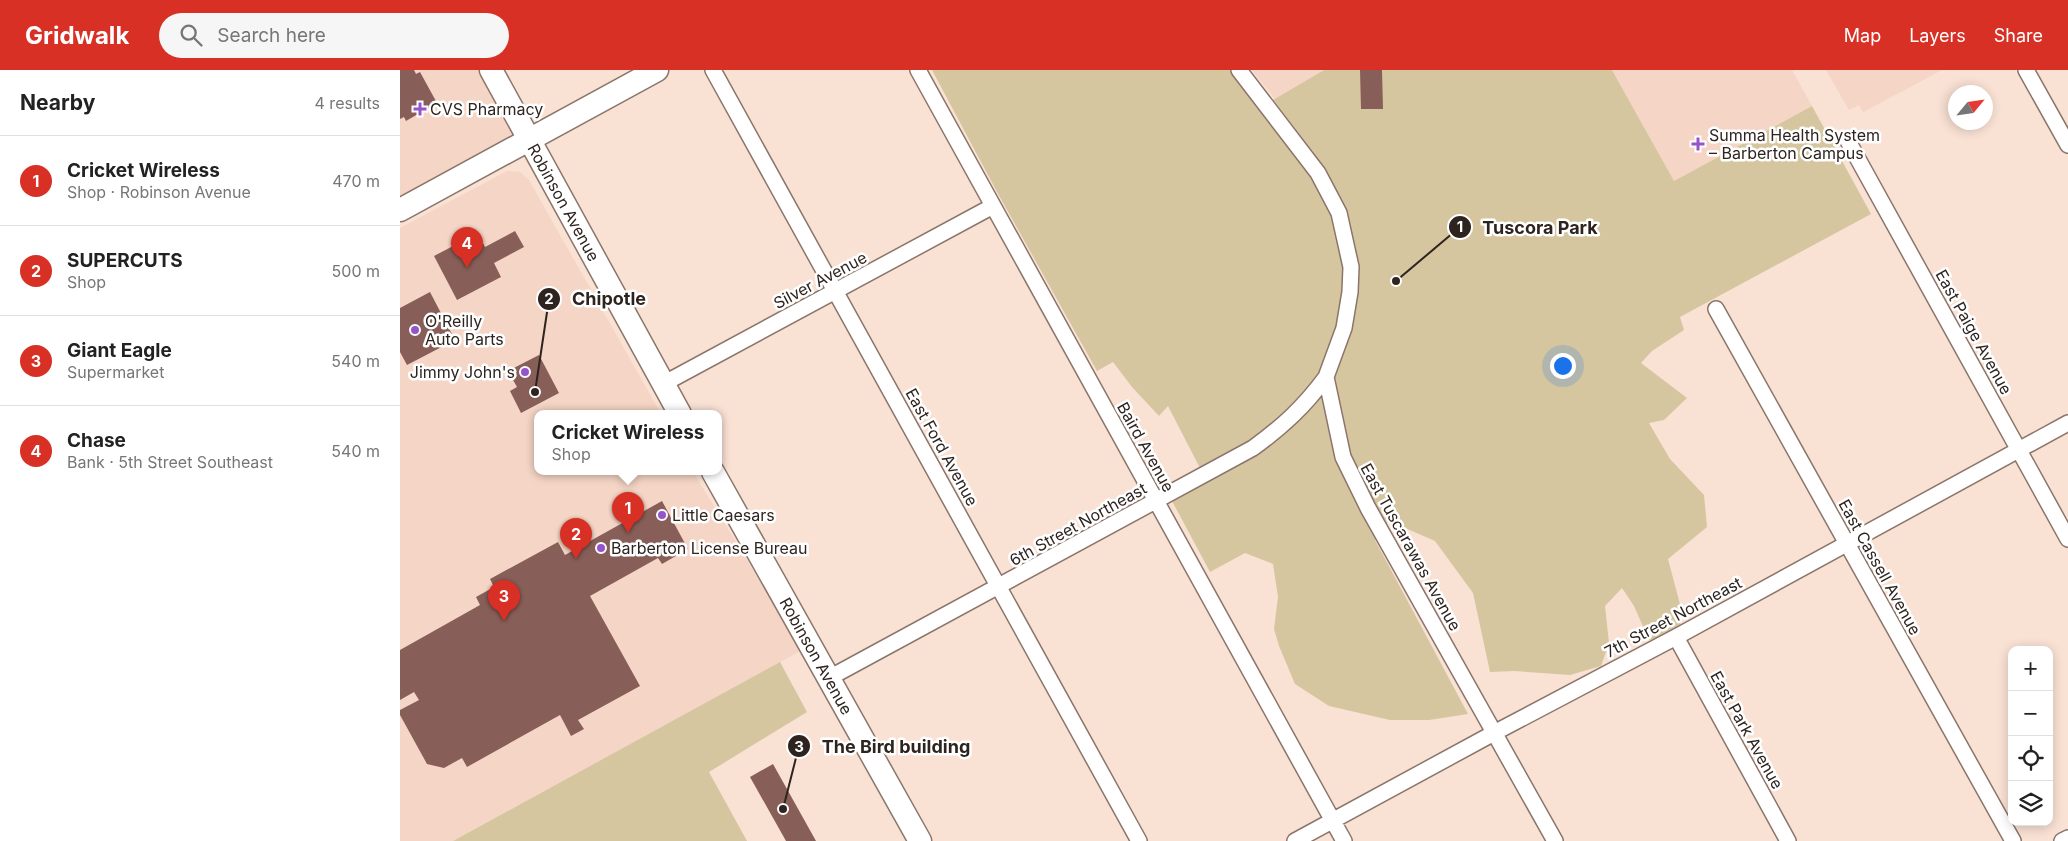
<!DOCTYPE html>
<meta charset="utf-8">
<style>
body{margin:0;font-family:Inter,sans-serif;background:#f6f6f6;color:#222}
.controls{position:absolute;right:15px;bottom:15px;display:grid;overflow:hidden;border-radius:10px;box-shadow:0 2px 12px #0003}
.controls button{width:45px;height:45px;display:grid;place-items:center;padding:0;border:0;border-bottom:1px solid #e0e0e0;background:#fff;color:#222;font:25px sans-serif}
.compass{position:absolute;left:1548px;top:15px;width:45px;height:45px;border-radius:50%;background:#fff;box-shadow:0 2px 12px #0003;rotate:61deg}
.you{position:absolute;left:1162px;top:295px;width:18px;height:18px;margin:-12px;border:4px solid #fff;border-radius:50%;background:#1a73e8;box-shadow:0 0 0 8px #1a73e833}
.badge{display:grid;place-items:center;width:32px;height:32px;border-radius:50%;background:#d93025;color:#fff;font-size:16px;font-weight:700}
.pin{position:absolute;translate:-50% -41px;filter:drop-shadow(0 1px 2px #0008)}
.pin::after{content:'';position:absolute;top:26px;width:18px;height:15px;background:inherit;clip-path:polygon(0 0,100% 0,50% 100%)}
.popup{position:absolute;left:134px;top:340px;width:188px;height:65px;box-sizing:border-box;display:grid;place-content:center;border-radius:10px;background:#fff;filter:drop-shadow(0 1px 4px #0005);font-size:16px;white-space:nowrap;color:#767676}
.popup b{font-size:19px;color:#222}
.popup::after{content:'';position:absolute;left:50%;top:100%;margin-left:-10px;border:10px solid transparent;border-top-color:#fff}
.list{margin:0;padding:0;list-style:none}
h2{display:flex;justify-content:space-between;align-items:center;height:65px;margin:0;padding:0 20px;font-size:21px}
h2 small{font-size:16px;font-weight:400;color:#767676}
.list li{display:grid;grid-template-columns:32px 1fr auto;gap:15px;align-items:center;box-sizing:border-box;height:90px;padding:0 20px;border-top:1px solid #e0e0e0}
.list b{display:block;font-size:19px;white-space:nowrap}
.list p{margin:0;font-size:16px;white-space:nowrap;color:#767676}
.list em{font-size:16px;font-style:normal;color:#767676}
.icon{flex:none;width:28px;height:28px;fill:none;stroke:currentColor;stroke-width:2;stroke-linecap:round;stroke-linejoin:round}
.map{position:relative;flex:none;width:1668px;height:771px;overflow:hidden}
header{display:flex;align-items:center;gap:30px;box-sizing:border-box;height:70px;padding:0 25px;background:#d93025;color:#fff}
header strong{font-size:24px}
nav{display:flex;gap:28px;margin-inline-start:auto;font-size:18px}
.search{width:350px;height:45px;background:#f6f6f6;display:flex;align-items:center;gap:12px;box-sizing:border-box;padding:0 18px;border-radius:28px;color:#767676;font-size:19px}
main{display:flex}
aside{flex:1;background:#fff}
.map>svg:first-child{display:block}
</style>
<header>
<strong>Gridwalk</strong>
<div class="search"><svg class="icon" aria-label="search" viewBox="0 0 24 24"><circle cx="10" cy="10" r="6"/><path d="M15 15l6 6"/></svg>Search here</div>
<nav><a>Map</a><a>Layers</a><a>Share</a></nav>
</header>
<main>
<aside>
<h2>Nearby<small>4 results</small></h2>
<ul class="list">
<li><span class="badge">1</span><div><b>Cricket Wireless</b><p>Shop · Robinson Avenue</p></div><em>470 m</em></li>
<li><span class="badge">2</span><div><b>SUPERCUTS</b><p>Shop</p></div><em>500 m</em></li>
<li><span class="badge">3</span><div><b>Giant Eagle</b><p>Supermarket</p></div><em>540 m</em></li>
<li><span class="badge">4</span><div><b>Chase</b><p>Bank · 5th Street Southeast</p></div><em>540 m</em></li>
</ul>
</aside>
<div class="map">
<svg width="1668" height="771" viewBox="0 0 1668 771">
<rect width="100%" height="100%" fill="#f9e1d4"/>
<!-- built -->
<path fill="#f5d5c5" d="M0,0h91l38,70 -129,63z
M852,0h72l-49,29z
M1212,0h180l20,36 -138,75z
M1426,0h116l-79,42 -4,-7 -10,5z
M107,101l13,1 9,8 132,234h-123v58h155l109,178 -349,191h-53v-613z"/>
<!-- green -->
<path fill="#d6c6a0" d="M532,0h298l31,37 63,-37h288l62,111 138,-75 59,108 -191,103 4,13 -32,21 -11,12 46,35 -23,22 -15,3 21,36 34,36 3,32 -39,32 13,49 -1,27 -31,5 -15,-34 -12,-18 -17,18 4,37 -8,23 -31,9 -56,-4 -24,1 -17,-79 -38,-52 -46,-20 -14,19 93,174 -39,6h-39l-61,-14 -34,-22 -16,-38 -5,-17 4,-32 -5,-33 -28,-11 -35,19 -46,-86 36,-18 -32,-62 -9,10 -27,-29 -19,-25 -16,9 -100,-179z
M380,592l27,50 -98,60 38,69h-294z"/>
<!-- building -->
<path fill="#885e58" d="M0,0h14l2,4 4,-2 17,31 -31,18 -2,-4 -4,2z
M960,0h22l1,39h-22z
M115,161l9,16 -30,16 7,14 -44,23 -23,-44 44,-23 7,14z
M30,222l25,48 -48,25 -7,-13v-44z
M139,285l20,38 -38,20 -11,-22 7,-4 -9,-16z
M262,431l26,48 -26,15 -4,-6 -68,38 50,90 -62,34 6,9 -13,7 -11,-21 -93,52 -5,-9 -18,10 -17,-4 -27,-49v-5l19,-10 -5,-8 -14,8v-50l80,-45 -4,-8 18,-10 -4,-8 68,-37 7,13z
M373,694l43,77h-30l-36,-64z"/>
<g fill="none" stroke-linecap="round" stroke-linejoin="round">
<defs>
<path id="street" d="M313,0l426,771
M518,0l426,771
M839,0l79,103 21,40 12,54 -1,25 -6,36 -18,49 17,80 25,51 187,333
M1626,0l42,75
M1448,71l220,398
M1316,239l297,532
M263,314l330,-178
M1276,567l112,204
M429,608l424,-230c29,-21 51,-41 73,-71
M895,771l199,-108 182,-96 392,-214
M1662,771l6,-3"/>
<g id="secondary">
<path id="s1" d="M91,0l189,344"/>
<path d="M0,140l257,-140"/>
<path id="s2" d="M313,402l207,369"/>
</g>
</defs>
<!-- street casing -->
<use href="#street" stroke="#8b756a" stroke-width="18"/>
<!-- secondary casing -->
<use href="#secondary" stroke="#8b756a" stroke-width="25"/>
<!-- street -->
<use href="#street" stroke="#fff" stroke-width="15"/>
<!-- secondary -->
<use href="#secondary" stroke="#fff" stroke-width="22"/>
</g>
<!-- markers -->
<g fill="#9554ca" stroke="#fff" stroke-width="2">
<path d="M17.5 31.5h5v5h5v5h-5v5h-5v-5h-5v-5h5z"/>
<path d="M1295.5 66.5h5v5h5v5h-5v5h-5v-5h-5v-5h5z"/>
<circle cx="15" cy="260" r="5"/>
<circle cx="125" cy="302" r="5"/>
<circle cx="262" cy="445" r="5"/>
<circle cx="201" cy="478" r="5"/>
</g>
<g text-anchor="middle" stroke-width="5" stroke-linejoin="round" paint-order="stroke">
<!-- poi labels -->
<g font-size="16" fill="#2d241f" stroke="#fff" text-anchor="start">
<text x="30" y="45">CVS Pharmacy</text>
<text x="1309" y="71">Summa Health System<tspan x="1309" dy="18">– Barberton Campus</tspan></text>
<text x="25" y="257">O'Reilly<tspan x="25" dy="18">Auto Parts</tspan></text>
<text x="115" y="308" text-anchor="end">Jimmy John's</text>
<text x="272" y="451">Little Caesars</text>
<text x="211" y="484">Barberton License Bureau</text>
</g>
<!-- street labels -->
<g font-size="16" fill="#2d241f" stroke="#fff">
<text dy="6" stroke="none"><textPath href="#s1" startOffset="151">Robinson Avenue</textPath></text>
<text transform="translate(420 210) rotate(-28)" y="6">Silver Avenue</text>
<text transform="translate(1574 262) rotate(61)" y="6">East Paige Avenue</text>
<text transform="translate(542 377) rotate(61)" y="6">East Ford Avenue</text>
<text transform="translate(746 377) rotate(61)" y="6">Baird Avenue</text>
<text transform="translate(678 454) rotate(-29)" y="6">6th Street Northeast</text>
<text transform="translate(1011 477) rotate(61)" y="6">East Tuscarawas Avenue</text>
<text transform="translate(1480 497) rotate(61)" y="6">East Cassell Avenue</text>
<text transform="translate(1273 547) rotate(-28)" y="6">7th Street Northeast</text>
<text dy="6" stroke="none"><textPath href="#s2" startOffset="211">Robinson Avenue</textPath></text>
<text transform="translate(1347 660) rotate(61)" y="6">East Park Avenue</text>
</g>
</g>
<!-- callouts -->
<path fill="none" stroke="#2d241f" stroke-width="2" d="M996 211L1060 157M135 322L149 229M383 739L399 676"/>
<g fill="#2d241f" stroke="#fff" stroke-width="2">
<circle cx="996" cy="211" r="5"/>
<circle cx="135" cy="322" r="5"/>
<circle cx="383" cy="739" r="5"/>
<circle cx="1060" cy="157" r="12"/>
<circle cx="149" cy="229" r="12"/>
<circle cx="399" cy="676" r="12"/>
</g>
<g font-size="15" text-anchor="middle" font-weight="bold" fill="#fff">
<text x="1060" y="162">1</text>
<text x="149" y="234">2</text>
<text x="399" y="682">3</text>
</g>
<g font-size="18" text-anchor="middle" font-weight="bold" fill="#2d241f" stroke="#fff" stroke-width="5" stroke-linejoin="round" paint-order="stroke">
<text x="1140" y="164">Tuscora Park</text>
<text x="209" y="235">Chipotle</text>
<text x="496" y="683">The Bird building</text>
</g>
</svg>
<div class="controls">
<button>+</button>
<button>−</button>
<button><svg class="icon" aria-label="locate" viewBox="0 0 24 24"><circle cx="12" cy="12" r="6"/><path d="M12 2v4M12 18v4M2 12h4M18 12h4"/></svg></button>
<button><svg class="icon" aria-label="layers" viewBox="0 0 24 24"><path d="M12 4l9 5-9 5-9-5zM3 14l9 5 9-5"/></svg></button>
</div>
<svg class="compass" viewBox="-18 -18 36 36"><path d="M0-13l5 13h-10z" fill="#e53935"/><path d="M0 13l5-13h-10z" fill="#767676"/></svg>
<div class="you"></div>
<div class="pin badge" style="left:228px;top:463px">1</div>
<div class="popup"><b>Cricket Wireless</b>Shop</div>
<div class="pin badge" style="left:176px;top:489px">2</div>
<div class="pin badge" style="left:104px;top:551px">3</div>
<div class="pin badge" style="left:67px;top:198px">4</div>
</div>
</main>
